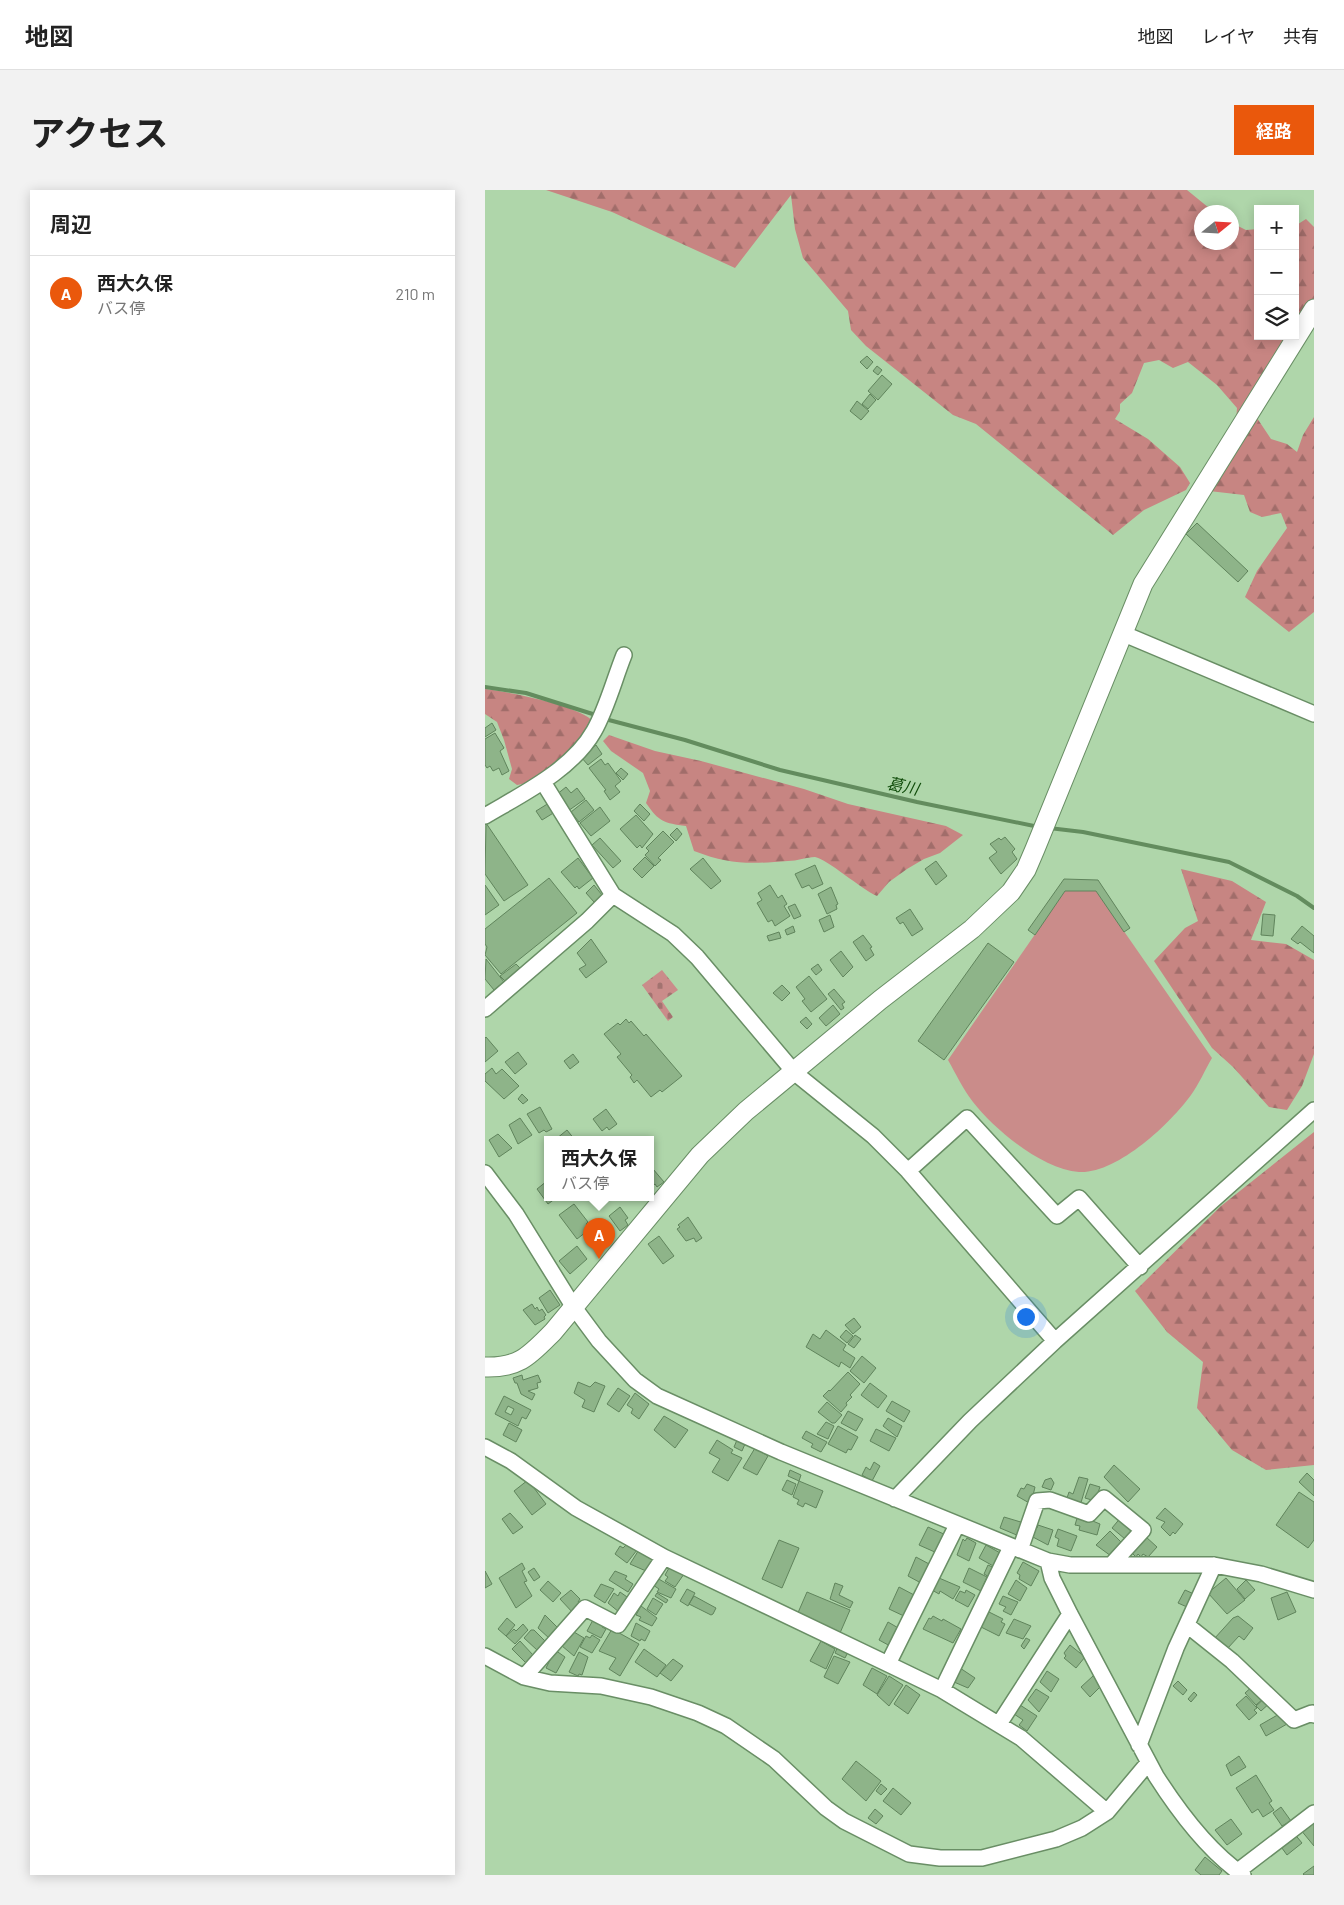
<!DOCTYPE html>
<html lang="ja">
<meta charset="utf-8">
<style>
body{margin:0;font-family:Barlow,"Noto Sans JP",sans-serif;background:#f2f2f2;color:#222}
.controls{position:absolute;right:15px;top:15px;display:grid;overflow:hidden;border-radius:0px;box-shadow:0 2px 12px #0003}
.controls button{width:45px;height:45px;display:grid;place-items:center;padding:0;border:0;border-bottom:1px solid #e0e0e0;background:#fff;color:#222;font:25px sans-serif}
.compass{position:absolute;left:709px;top:15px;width:45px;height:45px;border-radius:50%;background:#fff;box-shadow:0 2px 12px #0003;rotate:72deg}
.you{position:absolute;left:540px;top:1126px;width:18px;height:18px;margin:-12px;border:4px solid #fff;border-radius:50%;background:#1a73e8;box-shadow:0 0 0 8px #1a73e833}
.badge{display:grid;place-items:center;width:32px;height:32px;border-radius:50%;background:#ea580c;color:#fff;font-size:16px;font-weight:700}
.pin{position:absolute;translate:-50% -41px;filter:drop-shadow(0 1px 2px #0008)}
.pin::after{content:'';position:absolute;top:26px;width:18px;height:15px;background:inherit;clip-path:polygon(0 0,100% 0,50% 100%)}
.popup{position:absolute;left:59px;top:946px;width:110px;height:65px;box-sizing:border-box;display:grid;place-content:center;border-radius:0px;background:#fff;filter:drop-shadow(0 1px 4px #0005);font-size:16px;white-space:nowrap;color:#767676}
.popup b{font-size:19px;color:#222}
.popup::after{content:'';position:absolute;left:50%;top:100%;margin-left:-10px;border:10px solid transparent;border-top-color:#fff}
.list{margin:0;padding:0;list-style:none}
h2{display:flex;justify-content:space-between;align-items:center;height:65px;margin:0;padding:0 20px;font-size:21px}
h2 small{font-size:16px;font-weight:400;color:#767676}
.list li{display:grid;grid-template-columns:32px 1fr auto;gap:15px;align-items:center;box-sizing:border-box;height:75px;padding:0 20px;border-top:1px solid #e0e0e0}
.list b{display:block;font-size:19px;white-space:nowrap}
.list p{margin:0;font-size:16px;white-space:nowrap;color:#767676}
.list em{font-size:16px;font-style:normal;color:#767676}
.icon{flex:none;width:28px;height:28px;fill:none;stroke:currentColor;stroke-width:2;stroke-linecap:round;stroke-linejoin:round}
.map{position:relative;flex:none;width:829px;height:1685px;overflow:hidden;border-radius:0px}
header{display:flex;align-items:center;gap:30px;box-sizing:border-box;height:70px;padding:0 25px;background:#fff;border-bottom:1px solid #e0e0e0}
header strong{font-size:24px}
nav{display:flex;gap:28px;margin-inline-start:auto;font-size:18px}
.intro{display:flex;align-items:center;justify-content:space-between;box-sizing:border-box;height:120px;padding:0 30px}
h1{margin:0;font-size:35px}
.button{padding:12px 22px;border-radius:0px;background:#ea580c;color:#fff;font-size:18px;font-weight:700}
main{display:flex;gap:30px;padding:0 30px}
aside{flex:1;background:#fff;border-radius:0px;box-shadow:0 2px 12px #0003}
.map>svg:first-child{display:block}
</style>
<header>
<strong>地図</strong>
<nav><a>地図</a><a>レイヤ</a><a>共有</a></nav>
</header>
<div class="intro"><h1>アクセス</h1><a class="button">経路</a></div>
<main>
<aside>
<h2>周辺<small></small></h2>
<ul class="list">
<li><span class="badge">A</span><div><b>西大久保</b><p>バス停</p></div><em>210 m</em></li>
</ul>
</aside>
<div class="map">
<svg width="829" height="1685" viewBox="0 0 829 1685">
<defs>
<pattern id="forest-firs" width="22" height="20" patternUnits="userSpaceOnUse" patternTransform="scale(1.25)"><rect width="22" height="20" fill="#c78582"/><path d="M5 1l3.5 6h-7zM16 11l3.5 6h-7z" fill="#a16d6a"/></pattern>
<pattern id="cemetery-stones" width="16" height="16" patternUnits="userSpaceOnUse" patternTransform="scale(1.25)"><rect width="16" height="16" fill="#ca8c8a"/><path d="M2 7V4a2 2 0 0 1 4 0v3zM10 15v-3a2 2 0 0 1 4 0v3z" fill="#a37370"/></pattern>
</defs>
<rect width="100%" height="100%" fill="#afd6aa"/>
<!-- forest -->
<path fill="url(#forest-firs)" d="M61,0h641l27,22h-13v30h30l1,-19 14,7 12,-1v107h33l-34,82 14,21 16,5 10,8 6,-17 11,-18v195l-25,20 -44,-35 12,-26 30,-43 -6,-15 -19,4 -12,-5 -6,-17 -35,-4 27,-69 1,-14 -20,-23 -29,-23 -15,6 -14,-8 -15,3 -12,30 -12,11v7l-5,8 33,20 32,28 10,16 -4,7 -42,20 -31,25 -137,-111 -23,-9 -87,-69 -15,-16 -3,-19 -45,-53 -8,-29 -4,-34 -56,73 -123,-56z
M821,29l8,8v80l-19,21v-102z
M0,499c24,3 94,16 109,33 -17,22 -48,59 -77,63l-8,-6 3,-10 -8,-29 -7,-18 -12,-8z
M124,545l46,16 46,10 103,28 44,15 98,22 17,9 -23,18 -16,6 -17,10 -18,13 -12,14c-16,-7 -50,-37 -62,-39 -8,0 -18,4 -27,4 -38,3 -58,4 -94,-10l-8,-25c-22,-3 -27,-4 -40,-23l4,-12 -7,-18 -32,-22 -8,-10z
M696,679l51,12 34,21 -15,38 35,4 28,16v94l-12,32 -15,24 -18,-3 -36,-40 -21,-19 -58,-87 31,-33 13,-7z
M829,942v333l-48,5 -34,-20 -35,-42 6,-46 -36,-30 -32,-41 86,-85z"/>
<!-- cemetery -->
<path fill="url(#cemetery-stones)" d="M177,780l16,20 -16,11 11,16 -5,4 -26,-36z"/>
<!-- garden -->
<path fill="#ca8c8a" d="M580,701h31l116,167c-7,12 -13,26 -21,37 -21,29 -74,79 -112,77 -37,-3 -83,-41 -106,-70 -10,-13 -17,-28 -25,-42z"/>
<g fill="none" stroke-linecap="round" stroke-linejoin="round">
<!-- stream -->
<path stroke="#638c5e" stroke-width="4" d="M0,497l41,6 73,23
M120,529l80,21 95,30 137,32 122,25
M564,638l34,4 146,30 68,34 17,12"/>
</g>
<!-- building -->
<path fill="#8eb489" stroke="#60845c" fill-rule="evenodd" d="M382,166l6,6 -6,7 -7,-7z
M392,176l5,4 -4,5 -5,-4z
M397,185l10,9 -14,16 -10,-9z
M385,204l6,6 -8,9 -6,-5z
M372,211l12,10 -8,9 -11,-9z
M712,333l51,48 -10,11 -52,-48z
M7,533l4,7 -11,7v-9z
M10,543l9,15 -4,3 9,20 -7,4 -3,-7 -6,3 -3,-5 -3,2 -2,-3v-26z
M111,555l6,9 -14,11 -7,-8z
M116,569l4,6 3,-2 13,18 -6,5 5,6 -10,8 -6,-9 2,-1 -17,-22z
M136,578l7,6 -5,6 -7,-7z
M81,597l5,6 6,-5 8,11 -17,12 -12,-16z
M101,610l8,10 -15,12 -8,-10z
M64,613l6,9 -13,8 -6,-9z
M155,614l10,10 -6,7 -10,-10z
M115,617l10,14 -19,15 -11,-13z
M151,625l17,19 -11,14 -2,-3 -3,3 -17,-19z
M1,633l42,62 -24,16 -19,-27z
M192,638l5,6 -6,7 -6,-6z
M178,641l11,11 -16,16 3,2 -6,6 -10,-11 4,-4 -3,-3z
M520,647l10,12 -3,3 5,7 -16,15 -12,-16 8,-6 -7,-8 9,-6 2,2z
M115,648l21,23 -8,7 -21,-23z
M160,667l9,9 -12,12 -9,-9z
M93,668l15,20 -14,11 -2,-3 -2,2 -14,-16z
M218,668l18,23 -10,8 -21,-20z
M451,671l11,15 -11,9 -11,-16z
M330,675l8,19 -11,5 -3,-4 -7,3 -7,-14z
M64,688l28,35 -76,61 -16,-19 2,-8 -2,-3v-15z
M579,689l34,1 32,48 -6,4 -28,-41h-31l-30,44 -7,-5z
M0,695l14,20 -14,10z
M109,695l8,10 -8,7 -8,-9z
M285,695l8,13 4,-3 5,9 -3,2 6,10 -15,10 -3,-6 -4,2 -11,-19 5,-3 -4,-7z
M346,697l7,17 -2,1 1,4 -10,5 -9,-20z
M310,714l6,12 -7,3 -6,-12z
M425,719l13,20 -11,7 -9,-14 -3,2 -4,-6z
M778,724l12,1 -2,21 -12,-1z
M345,725l4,12 -10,5 -5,-12z
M308,736l2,6 -8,3 -2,-5z
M817,736l12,10v17l-14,-11 -2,2 -7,-5z
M294,742l2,6 -12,3 -2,-5z
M378,745l9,12 -2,1 4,7 -8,6 -13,-19z
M106,749l16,23 -21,16 -7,-9 7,-4 -9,-12z
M503,753l26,19 -70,98 -26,-19z
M356,761l12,16 -10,10 -13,-17z
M1,769l18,23 -10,8 -9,-11z
M31,774l4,4 -15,13 -5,-5z
M333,774l4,6 -6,5 -5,-6z
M324,786l18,23 -16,13 -9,-11 3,-2 -9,-12z
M297,795l8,8 -8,8 -9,-8z
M349,799l11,13 -3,2 2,4 -3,2 -13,-16z
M348,815l7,9 -14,12 -7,-8z
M321,827l6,7 -5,5 -7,-7z
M141,829l3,4 2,-2 13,15 2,-2 36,42 -20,16 -2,-2 -9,7 -14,-17 -3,3 -4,-6 2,-2 -15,-18 4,-3 -17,-20 14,-11 2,2z
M1,847l12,14 -13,11v-24z
M33,862l9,12 -12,10 -10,-12z
M88,864l6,8 -9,7 -6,-8z
M7,878l4,6 6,-5 17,17 -15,13 -19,-18v-7z
M37,904l6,6 -5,4 -5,-5z
M55,917l12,22 -6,3 -2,-2 -5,3 -12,-19z
M121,919l11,15 -8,6 -2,-3 -5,4 -9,-12z
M35,928l12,17 -14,9 -9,-19z
M82,940l8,10h-18l-1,-1z
M13,944l14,14 -13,9 -10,-17z
M168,979l11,13 -7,5 -2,-3 -5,4v-17z
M62,991l1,17h8l-8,6 -11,-15z
M89,1014l14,18 -2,2 4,5 -13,10 -18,-24z
M135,1017l8,11 -3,2 3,5 -8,6 -11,-15z
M203,1027l14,21 -6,4 -2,-4 -8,3 -9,-12 3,-2 -2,-2z
M174,1046l15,20 -11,8 -15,-20z
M92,1056l10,13 -17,15 -11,-13z
M65,1100l10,15 -12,8 -9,-15z
M47,1114l3,5 2,-2 2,4 3,-2 4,6 -2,2 1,2 -10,6 -12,-15z
M369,1128l7,9 -8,7 -8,-9z
M341,1140l20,15 -3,5 12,8 -5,10 -9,-6 -2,5 -33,-20 7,-13 7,5z
M361,1140l7,6 -6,7 -7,-6z
M370,1145l6,4 -7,9 -6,-4z
M377,1166l14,12 -12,15 -14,-12z
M363,1182l12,12 -10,11 2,2 -6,6 1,2 -6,7 -18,-16 6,-6 1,1z
M37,1185l1,5 15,-5 3,7 -4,1 1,5 -10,3 7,3 -3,6 -11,-6 -4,-11h-2l-2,-5z
M93,1192l12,5 5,-5 10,4 -11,26 -12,-5 3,-7 -11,-7z
M385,1193l17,13 -9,12 -17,-13z
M133,1198l12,8 -11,16 -12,-8z
M150,1203l14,11 -10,15 -8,-6 2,-4 -6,-4z
M19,1206l27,14 -5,9 -4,-2 -4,9 -23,-12zM23,1216l6,3 -3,6 -6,-3z
M407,1211l18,10 -6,11 -18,-11z
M342,1212l15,13 -7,8h-3l-14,-11z
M363,1221l15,8 -7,12 -15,-8z
M179,1226l24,14 -13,18 -21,-18z
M403,1228l14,8 -5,11 -14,-11z
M341,1232l8,4 -6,13 -11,-5z
M24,1233l13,7 -6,12 -13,-7z
M353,1236l20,11 -7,13 -3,-1 -2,4 -18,-9z
M391,1239l20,9 -7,13 -19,-10z
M321,1241l21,11 -6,10 -10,-5 2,-3 -11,-6z
M232,1250l16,10 -2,3 11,5 -14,23 -16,-9 8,-13 -11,-6z
M252,1250l8,4 -3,7 -8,-4z
M270,1258l13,8 -11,19 -14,-7z
M389,1272l6,4 -8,15 -10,-6 4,-8 4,3z
M629,1275l26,24 -12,13 -24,-25z
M305,1280l11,5 -2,6 -11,-5z
M822,1283l7,7v16l-15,-14z
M594,1287l9,2 -8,27 -14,-5 3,-9 4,2z
M566,1288l3,5 -3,7 -9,-3 3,-7z
M43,1290l18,24 -14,11 -18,-24z
M302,1290l9,4 -4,11 -10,-5z
M314,1291l24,10 -7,17 -11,-5 -2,4 -6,-3 2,-4 -6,-3z
M542,1294l8,3 -4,17 -14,-8 4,-8 3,1z
M605,1294l10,3 -5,14 -10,-3z
M814,1302l15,10v38l-6,8 -32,-23z
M680,1318l18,16 -8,10 -2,-2 -3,4 -9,-9 4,-5 -9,-4z
M25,1323l13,14 -10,7 -11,-15z
M593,1325l22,9 -3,11 -18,-5 1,-4 -5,-1z
M637,1326l12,13 -9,10 -13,-11z
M519,1327l20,6 -5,13 -19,-8z
M553,1335l15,5 -5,15 -17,-9 3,-9 3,1z
M443,1337l18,8 -9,18 -18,-8z
M573,1339l19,7 -6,15 -14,-5 2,-7 -4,-2z
M625,1341l13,13 -12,12 -15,-11z
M660,1346l12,11 -9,10 -5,-3 -2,3 -3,-3 -2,3 -6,-6z
M482,1348l9,5 -7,18 -12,-6 6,-16 2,2z
M294,1350l20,8 -17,40 -20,-9z
M142,1354l10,6 -10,13 -12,-9 5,-8 3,2z
M501,1355l16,9 -7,13 -16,-9z
M155,1358l14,9 -8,14 -16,-7z
M431,1367l15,8 -10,18 -13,-7z
M538,1372l16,9 -8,15 -12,-7 1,-4 -3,-2z
M37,1373l3,6 -3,2 5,10 -3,1 8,14 -16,12 -17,-30z
M503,1375l9,4 -4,10 -9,-5z
M49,1378l6,9 -6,4 -6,-9z
M184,1378l15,6 -9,13 -10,-6 3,-4 -3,-2z
M484,1378l18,9 -6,14 -18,-9z
M0,1381l7,13 -7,4z
M130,1381l12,5 -2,3 8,5 -5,8 -19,-12z
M172,1388l19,11 -5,9 -14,-6 2,-3 -6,-4z
M454,1388l21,9 -7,12 -13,-8 -1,3 -7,-4z
M741,1388l19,22 -18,14 -19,-21z
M531,1390l11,8 -7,13 -12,-7z
M761,1390l9,10 -10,9 -8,-10z
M63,1391l13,12 -8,9 -13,-12z
M350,1393l8,3 -4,9 14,7 -3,6 -20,-9z
M116,1394l13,5 -9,14 -11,-7z
M414,1397l17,9 -10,21 -17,-8z
M202,1399l8,4 -7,13 -8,-5z
M86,1400l9,9 -2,3 4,4 -8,8 -14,-15z
M481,1400l9,5 -7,12 -13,-7 5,-9 5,2z
M700,1400l9,4 -7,13 -9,-4z
M135,1402l10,7 -11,13 -11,-9 6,-10 4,3z
M322,1402l43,18 -10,23 -43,-18z
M802,1402l9,20 -18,8 -7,-22z
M172,1403l11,7 -2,3 -11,-7z
M209,1406l22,12 -3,6 -2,1 -22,-11z
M518,1406l15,6 -7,13 -8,-4 3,-4 -7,-3z
M168,1408l10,6 -7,11 -9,-6z
M156,1416l16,12 -5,8 -13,-6 2,-3 -5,-2z
M504,1422l14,7 -2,3 4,2 -6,12 -20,-10 5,-11 3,1z
M60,1425l14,14 -9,10 -12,-11z
M448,1426l9,5 1,-2 18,10 -8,14 -30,-14 6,-11 2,1z
M753,1426l15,12 -9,12 -5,-4 -12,13 -13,-10 19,-21z
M22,1428l8,7 -9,11 -8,-7z
M529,1429l17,7 -8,13 -17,-6z
M108,1430l11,4 -2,3 4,2 -5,9 -14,-7z
M403,1432l12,7 -8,18 -13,-7z
M151,1433l14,8 -5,10 -4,-2 -1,2 -9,-5z
M38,1434l5,6 -13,14 -9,-8 8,-7 2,2z
M127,1439l27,15 -19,32 -11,-7 7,-11 -17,-7z
M46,1440h3l12,12 -9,8 -13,-12z
M89,1442l10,6 -10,18 -12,-10 6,-11z
M107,1445l8,5 -8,13 -12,-6 6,-11 4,2z
M541,1448l4,2 -6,9 -3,-3z
M35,1451l13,14 -7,8 -14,-14z
M336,1451l14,8 -9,20 -16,-8z
M354,1454l11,4 -5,10 -10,-5z
M585,1455l15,12 -9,11 -12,-10 2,-2 -2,-3z
M159,1459l22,16 -9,12 -22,-15z
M70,1460l10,7 -9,16 -10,-5z
M94,1462l9,5 -6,18 -3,-1 -1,2 -9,-4z
M349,1466l16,6 -12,22 -14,-7z
M188,1469l10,7 -12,15 -11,-8z
M387,1478l15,8 -10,18 -14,-9z
M475,1478l15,10 -7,10 -14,-6z
M562,1481l12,8 -8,13 -11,-10z
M404,1486l14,9 -14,21 -12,-11z
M608,1486l9,9 -12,12 -9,-10z
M693,1491l9,9 -4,5 -10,-9z
M421,1495l14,10 -12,19 -14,-10z
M769,1495l11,12 -9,8 -11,-12z
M551,1499l13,8 -10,15 -11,-12z
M709,1502l3,3 -6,7 -3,-3z
M761,1506l11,12 -3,2 3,3 -8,7 -13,-15z
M781,1507l5,5 -10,9 -5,-5z
M535,1515l17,11 -10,15 -8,-6 4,-5 -9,-6z
M796,1523l6,11 -21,12 -6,-11z
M754,1566l7,11 -15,9 -5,-11z
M371,1571l25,20 -15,20 -24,-22z
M771,1585l16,26 -3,2 5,7 -11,7 -5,-8 -6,4 -16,-25z
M396,1594l6,5 -6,6 -5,-4z
M408,1598l18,15 -10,12 -18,-14z
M796,1617l10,14 -9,5 -9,-13z
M390,1619l8,7 -7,8 -8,-6z
M829,1628v28l-14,-17z
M746,1629l11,15 -15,11 -12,-15z
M808,1642l9,11 -15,12 -8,-11z
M720,1667l17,14 -3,4h-18l-6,-5z
M829,1676v9h-10l-1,-1z"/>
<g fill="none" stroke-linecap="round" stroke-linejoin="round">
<defs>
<path id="minor" d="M639,444l190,80
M58,592l70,113 60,39 24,23 98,116 78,63 35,35 147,170
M0,626c37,-22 87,-46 109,-85 13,-23 20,-51 30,-76
M0,819l102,-88 26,-26
M423,981l59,-53 90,98 22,-18 61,69
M0,983l31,41 57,92 26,35 36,39 22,16 124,56 267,109 22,4h144l47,9 53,16
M0,1257l26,14 65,47 88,49
M410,1309l75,-78 85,-80 259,-231
M472,1335l-69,139 54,26 79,48 86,74
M535,1360l17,-49 13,-1 39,14 15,-16 39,32 -31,34
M563,1371l4,17 18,36 86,162c23,36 52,75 87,99
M702,1435l45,36 62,59 18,-7 2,2
M0,1466l39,21 26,6 51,3 50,11 47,16 28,13 48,33 52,49 18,13 65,33 31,4h42l74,-19 26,-11 25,-16 41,-49
M39,1487l61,-69 33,17 46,-68 224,107
M457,1500l69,-143
M514,1534l71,-110
M654,1555l37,-97 38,-83
M753,1681l76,-58"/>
<path id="tertiary" d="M0,1177c35,1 45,-12 68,-35l147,-177 46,-44 134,-111 92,-71 39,-37 15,-22 9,-21 108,-265 171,-275"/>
</defs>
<!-- minor casing -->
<use href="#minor" stroke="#698e65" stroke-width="18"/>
<!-- tertiary casing -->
<use href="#tertiary" stroke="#698e65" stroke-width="21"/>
<!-- minor -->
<use href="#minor" stroke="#fff" stroke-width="15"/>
<!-- tertiary -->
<use href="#tertiary" stroke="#fff" stroke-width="19"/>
</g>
<g text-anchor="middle" stroke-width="5" stroke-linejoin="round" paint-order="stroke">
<!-- water labels -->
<g font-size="16" font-style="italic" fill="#114d0b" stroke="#afd6aa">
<text transform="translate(418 596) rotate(12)" y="6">葛川</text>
</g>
</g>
</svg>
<div class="controls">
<button>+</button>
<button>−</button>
<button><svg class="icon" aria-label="layers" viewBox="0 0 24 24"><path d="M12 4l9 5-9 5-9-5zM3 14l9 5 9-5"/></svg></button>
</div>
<svg class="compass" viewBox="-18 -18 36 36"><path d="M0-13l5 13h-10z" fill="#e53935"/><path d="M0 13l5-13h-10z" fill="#767676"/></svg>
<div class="you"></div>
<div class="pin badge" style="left:114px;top:1069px">A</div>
<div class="popup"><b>西大久保</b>バス停</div>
</div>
</main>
